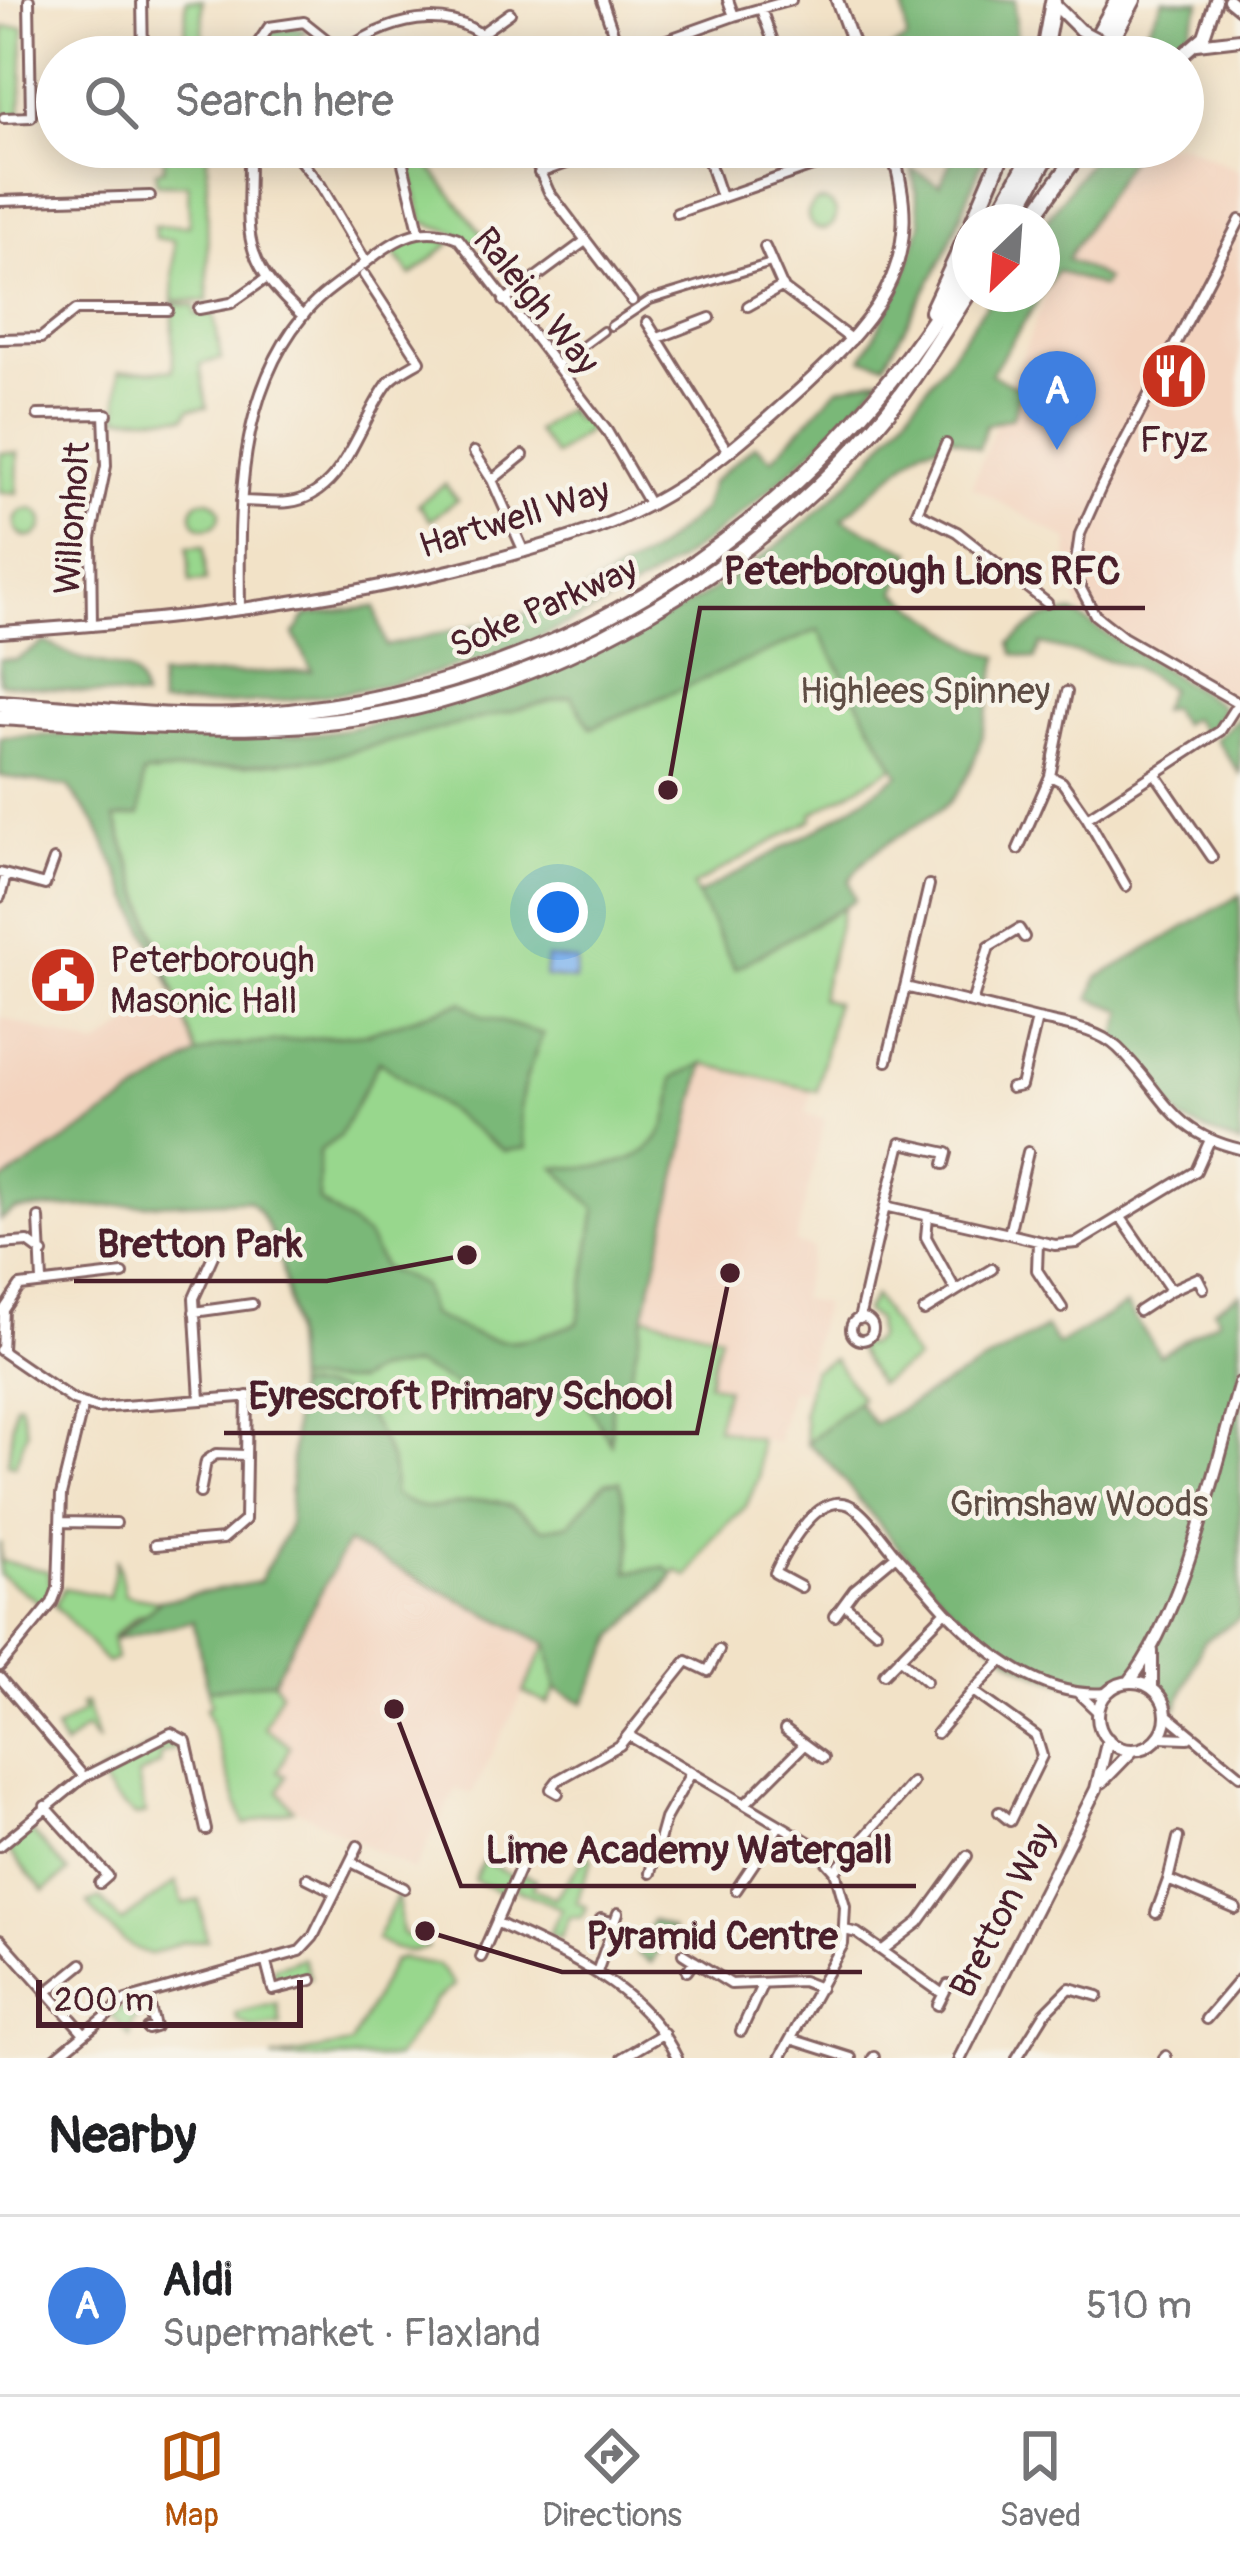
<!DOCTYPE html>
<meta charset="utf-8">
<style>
body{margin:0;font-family:Pangolin,sans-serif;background:#f2f2f2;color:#202124}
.compass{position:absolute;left:952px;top:204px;width:108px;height:108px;border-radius:50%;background:#fff;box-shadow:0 6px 30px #0003;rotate:205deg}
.scale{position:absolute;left:36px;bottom:30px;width:267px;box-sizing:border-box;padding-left:12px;border:6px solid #4a1f2b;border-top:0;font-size:33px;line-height:42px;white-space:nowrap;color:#4a1f2b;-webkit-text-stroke:9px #f7f3e8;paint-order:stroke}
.you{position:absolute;left:558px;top:912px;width:42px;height:42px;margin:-30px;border:9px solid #fff;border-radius:50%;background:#1a73e8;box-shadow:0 0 0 18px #1a73e833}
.badge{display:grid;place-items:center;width:78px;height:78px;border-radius:50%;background:#b45309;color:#fff;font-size:39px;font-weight:700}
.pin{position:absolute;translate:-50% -99px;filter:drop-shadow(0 3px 6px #0008)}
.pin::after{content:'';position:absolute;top:63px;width:42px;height:36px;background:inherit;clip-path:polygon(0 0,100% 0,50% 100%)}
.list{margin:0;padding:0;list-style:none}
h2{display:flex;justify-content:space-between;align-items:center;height:156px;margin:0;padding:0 48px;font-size:51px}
h2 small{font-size:39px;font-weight:400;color:#757577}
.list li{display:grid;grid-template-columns:78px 1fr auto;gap:36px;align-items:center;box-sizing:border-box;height:180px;padding:0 48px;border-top:3px solid #e0e0e0}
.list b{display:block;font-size:45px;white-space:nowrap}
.list p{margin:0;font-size:39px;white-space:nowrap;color:#757577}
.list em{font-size:39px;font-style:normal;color:#757577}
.icon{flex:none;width:66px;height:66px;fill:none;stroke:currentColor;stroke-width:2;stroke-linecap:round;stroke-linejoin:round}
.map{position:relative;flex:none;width:1240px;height:2058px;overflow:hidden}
.search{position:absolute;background:#fff;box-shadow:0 6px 30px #0003;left:36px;right:36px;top:36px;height:132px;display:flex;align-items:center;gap:30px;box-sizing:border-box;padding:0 42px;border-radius:66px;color:#757577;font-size:45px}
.sheet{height:336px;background:#fff}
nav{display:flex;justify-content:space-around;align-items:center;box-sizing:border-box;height:168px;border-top:3px solid #e0e0e0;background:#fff;font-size:33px;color:#757577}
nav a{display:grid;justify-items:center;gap:6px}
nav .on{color:#b45309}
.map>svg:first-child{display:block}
</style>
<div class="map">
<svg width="1240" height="2058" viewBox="0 0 1240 2058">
<rect width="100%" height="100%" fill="#f7f3e8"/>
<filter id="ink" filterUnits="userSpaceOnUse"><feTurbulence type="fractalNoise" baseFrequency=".00833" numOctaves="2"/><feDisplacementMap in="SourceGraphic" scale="24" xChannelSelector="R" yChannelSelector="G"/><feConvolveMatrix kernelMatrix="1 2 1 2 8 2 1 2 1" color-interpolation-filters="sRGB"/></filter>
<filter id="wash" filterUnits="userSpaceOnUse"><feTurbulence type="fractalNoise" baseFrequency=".004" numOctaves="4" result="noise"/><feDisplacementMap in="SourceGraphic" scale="48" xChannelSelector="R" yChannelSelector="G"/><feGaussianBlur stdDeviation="2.7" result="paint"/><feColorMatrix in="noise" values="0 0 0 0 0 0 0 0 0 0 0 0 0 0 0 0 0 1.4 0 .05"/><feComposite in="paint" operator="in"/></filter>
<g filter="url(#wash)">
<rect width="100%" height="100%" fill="#f2e2c7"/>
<!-- built -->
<path fill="#f3d4bf" d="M1183,144l57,27v531l-159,-91 -15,-40 3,-30 -97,-55 87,-225 79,-114z
M174,993l23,62 -197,128v-166l97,30z
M704,1063l108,27 -6,24 19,5 -30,124 17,5 -12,50 23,6 -21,87 -12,-2 -13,54 -61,-15 -8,-45 -65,-67z
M347,1543l201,101 -76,150 -16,-5 -42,82 -133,-70 -3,-30 8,-31 -22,-13 17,-35 -8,-11z"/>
<!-- green -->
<path fill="#98d78d" stroke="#717b5c" stroke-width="3" d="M186,0h16l2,57h-19z
M4,27h20l-3,88h-17z
M164,147h43l1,154h-35l1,-61 -19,-1 -1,-13 35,-1 -1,-41h-31l-2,-12 9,-3z
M404,147h10l69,88 -14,11 -15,-14 -31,-10z
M586,147h33l3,11 -33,10z
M808 215a14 14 0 1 1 28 0a14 14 0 1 1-28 0Z
M422,235l30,7 -41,34 -19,-25z
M173,304l22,2 1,9 18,-1 7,45 -21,5 7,43 -17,2 -5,8h-67l1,-46 54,-1z
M566,409l9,11 8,-5 9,12 -37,29 -19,-25z
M0,453h18l-1,40 -17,-1z
M445,484l12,16 -27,20 -12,-16z
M192 514a14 14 0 1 1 28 0a14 14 0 1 1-28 0Z
M15 523a14 14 0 1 1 28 0a14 14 0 1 1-28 0Z
M204,546l2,35 -16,1 -2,-35z
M819,630l76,136 -83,48 1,5 -120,67 42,83 109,-62 -24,91 15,5 -18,88 -113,-27 -61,251 77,20 -12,48 18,5 -10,40 43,11v38l-13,29 -33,32 -25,39 -12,-7 -9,16 -51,49 -32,68 -28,-14 -8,15 -25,-12 24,-48 -200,-101 -74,138 8,11 -17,35 26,19 -12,25 8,5 -7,15 14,18 -49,16 -38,-117 5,-3 -23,-110 71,-12c9,-18 25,-39 30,-57 12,-51 13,-311 -44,-326 -46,-12 -177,6 -230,10l-15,10v-37l197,-128 -82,-238 27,-43 183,-16z
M874,1296l42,64 -38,24 -23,-39h14l8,-7 -1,-19 -12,-7z
M834,1359l27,39 -54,45 -4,-31 10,-42z
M20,1403l7,28 -12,34 -7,-2 7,-59z
M0,1542l1,19 47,10 5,23 -9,12 -44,-31z
M117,1558l8,37 39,7v8l-26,5 -26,22 4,22 -9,4 -52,-58 9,-17 45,9z
M86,1703l12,39 -12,-14 -22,19 -8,-18 28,-18 -3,-6z
M175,1740l6,6 -21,8v10l-22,12 7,37 -9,3 -23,-18 -15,-22 53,-30z
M28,1828l40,44 -24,19 -39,-43z
M587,1854l5,6 -16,42 10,5 -4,11 -12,-1 -10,21 -11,-4 13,-25 -48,-21 8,-15 14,6 -3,9 22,10z
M483,1861l29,14 -9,19 -29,-14z
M176,1882l7,22 16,-4 8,40 -25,2 -32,13c-24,-8 -48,-31 -62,-52l12,-5 21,24z
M397,1895l5,38 26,14c-19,9 -35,3 -52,-8z
M303,1958l7,19 -35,7 -1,-17z
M401,1958l37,7 17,20 -20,15 -39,58h-124l79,-14 42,-83z
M137,2000l9,3 1,11 -14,6 -3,17 -20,-23z
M277,2003l4,21 -27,4 -17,-8 -1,-7z"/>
<!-- forest -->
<path fill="#7ab878" stroke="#626c52" stroke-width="3" d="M903,0h112l1,38 -8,19h-134l33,-17z
M1163,0l38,2 -14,33 -24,15 -22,-9z
M290,27l18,4 -24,18 -28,-2 12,-16z
M957,147h31l-44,109 -59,107 -23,-4 40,-75 19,-60 -9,-55 28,16z
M1100,147h37l-70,112 39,20 -4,8 -45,-16 -15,23v-68z
M994,294h48l-51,80 30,15 -8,28 -27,8 -7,24 -34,-15 -5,10 -17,3 -81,72 70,33 -16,40 77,55 26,10c-12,46 -16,117 -54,149 -34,28 -72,36 -96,75l6,19 -120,69 -38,-74 121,-66 81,-54 -81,-145 -227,98 -20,-32 -246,62 -182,16 -3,41 -25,3 59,175 -78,-169 -28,-37 -68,-11v-39c49,-1 98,-4 146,-3 67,1 135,7 201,-5 180,-32 398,-127 520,-267 46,-53 86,-111 127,-168z
M882,377c-198,226 -420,333 -722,328l-1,-28 153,-6 -18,-37 13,-19 68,-8 11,39 171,-40 95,-53 51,-43 8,-27 44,-38 17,14 66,-71z
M1073,613l146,91 3,7 -17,24 -13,-17 -11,6 -11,-16 -10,3 9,-23 -35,-21 -93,-23 -6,15 -21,-5 -4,-11 33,-25z
M45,642c12,5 25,14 37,17 29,9 58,3 61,40l-143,-16v-24l16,1z
M1240,716v58l-24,-35z
M1240,895v250l-57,-24 -68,-81 9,-29 -34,-13 7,-20z
M462,1002l20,14 61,18c-16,40 -32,72 -16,114l-23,3 -125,-90 -40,76 -20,14v50l48,35 17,32 38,17 8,29c68,34 78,34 148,9l18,-114 -41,-42c72,3 119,-9 118,-89l31,-15 -79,334 -13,3 -1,43 -26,-42 -51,-11 -57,5 -63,-30 -40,7 -18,10 -61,-1c-1,-50 -9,-149 -47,-181l-233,10 -15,10v-37l197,-128 21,-8 150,-14z
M1240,1293v325l-37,24 -27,67c-21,-51 -40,-31 -81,-24 -21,4 -61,-11 -79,-23 -59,-38 -109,-105 -154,-159 -19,-22 -31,-42 -55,-60l50,-42 17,23 172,-96 12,17 68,-40 34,50 59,-36 -5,-10z
M295,1387c55,1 62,5 87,54 10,21 13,29 11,53 44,29 58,2 100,7 20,2 35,18 50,28l26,-5 36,-41 15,-2 11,61 -3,30 36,-5 10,7 -58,61 -32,68 -28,-14 -8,-45 -201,-101 -74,138 -65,9 -15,-69 -79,18 46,-38 99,-19 30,-55z
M652,1920l21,9 -22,34 -14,-9z"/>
<!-- water -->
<path fill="#81b6ef" stroke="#666a8d" stroke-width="3" d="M547,958l30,3 -2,19 -30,-3z"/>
</g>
<g filter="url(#ink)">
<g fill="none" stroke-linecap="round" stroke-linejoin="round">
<defs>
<path id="pedestrian" d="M611,326l39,-26 121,-37
M557,365l46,-34"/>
<path id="minor" d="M142,0l1,57
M602,0l19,56
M728,0l6,16 57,-16
M761,9l13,35
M482,33l28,-20
M344,51c51,-36 119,-51 158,6
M249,57l20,-30 35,-5 44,35
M619,57l115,-41
M4,118l27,-1 -2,-117
M249,147c1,85 -14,108 54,169
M399,147l20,83
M529,147l20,45 83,109
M704,147l17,50
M296,155l25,31 45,76
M539,173l42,-15
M0,201l150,-5
M677,213l190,-66
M1240,220l-138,265 -22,49 -4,28 1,19 18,34 28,22 117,67
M765,247l18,41 69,52
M504,301l80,-59
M748,306l35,-20
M199,309l32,-6 33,-23
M647,322l80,128
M658,338l52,-20
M0,339l41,-1 35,-28h92
M38,415l69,-1
M946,444l-29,68 40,20 90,71
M474,452l18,28 32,72
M492,480l31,-25
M241,501c16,0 33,3 48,1 56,-6 70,-82 100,-120 8,-9 21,-15 31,-21l-56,-86
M240,610c-1,-99 -4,-213 63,-294 15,-20 37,-33 56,-48 33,-26 58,-47 99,-30l149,193 43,74
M92,626l-1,-88 15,-72 -2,-52
M1067,692l-17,84 12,6 25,36 133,-87 18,-28
M1156,775l56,82
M1087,818l39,68
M1018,849l32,-73
M0,873l45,12 9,-25
M929,885l-24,102 67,16
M0,897l6,-22
M1024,937l-5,-8 -30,18 -17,56 65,16
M887,1061l18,-74
M1011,1088l10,-2 16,-67c26,6 61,10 81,29 47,45 50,84 122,101
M1028,1152l-19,82 46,11 22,-2 119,-72 13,-29
M885,1206l16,-63 46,10 -3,11
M928,1216l-2,21 30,54 36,-22
M39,1218l3,63
M1122,1219l49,71 27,-12 5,10
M1038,1242l-1,28 25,38
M0,1244l28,-2 15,11
M924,1311l32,-20
M1139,1311l32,-21
M194,1312l58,-8
M851 1329a11 11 0 1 1 22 0a11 11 0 1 1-22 0Z
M859,1319l26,-113 124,28
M0,1350l73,50 24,8 170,-13
M2,1350l2,-40 16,-24 103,-12
M200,1400l-6,-102 22,-49
M200,1493l6,-32 10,-7 30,1
M61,1522l55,1
M155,1545l68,-6 22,-19 2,-124
M801,1587l-26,-14c12,-25 47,-92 82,-63 15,12 27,31 39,45
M845,1605l31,26
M835,1616l19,-26 42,-35 50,56
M899,1658l27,23
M0,1666l52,-63 6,-15 3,-93 22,-91
M884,1674l62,-63c42,43 97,88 161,82
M0,1678l84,99
M1078,1693l20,19
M1166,1714l74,61
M785,1730l38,28
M937,1733l36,-42
M628,1735l182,108 25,28 10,35 -2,38 -63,114
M1159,1737l29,1
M558,1793l-7,-4 7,-9 62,-35 67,-84 21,10 11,-21
M745,1804l59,-59
M45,1806l63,70 -8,7
M999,1812l11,9 32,-65 -6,-20 -63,-45 28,-29
M0,1846l84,-69 87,-44 15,8 20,89
M351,1862l53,26
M835,1871l77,-88
M650,1873l15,-54 26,-46
M307,1878l28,14
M1168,1880l10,-42
M736,1890l43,-64
M1156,1913l12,-33 68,29
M601,1919l14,4
M498,1923c71,35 142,60 179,135
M845,1930l12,3 86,61
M0,1939l83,93
M883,1950l36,-28 48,-66
M683,1954l11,7
M481,1957l42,-96
M266,1963l7,27 39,-10
M687,1971l7,-10 37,23 71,-3 18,7
M597,1972l21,-59
M46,1993l36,-29
M147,1994l8,33 -7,2
M938,2005l10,-20
M1206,2019l34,-40
M741,2031l22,-48
M791,2039l60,19
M55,2058l71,-58 174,-49 13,-14 45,-91
M622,2058l42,-25
M873,2058l1,-1
M1017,2058l28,-45 25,-25 28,8
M1164,2058l2,-2"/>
<path id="tertiary" d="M837,0l21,57
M1229,0l11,9
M1053,3l27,27
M1197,44l43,-5
M1180,57l24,-21 12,-36
M0,632c165,-11 325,-28 485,-70 55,-15 113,-30 163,-57 57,-29 112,-79 158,-121 79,-73 120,-127 85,-237
M1129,1682c54,-67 86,-214 111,-299
M1098 1716a34 34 0 1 1 68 0a34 34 0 1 1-68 0Z
M1152,1688v-37
M1102,1782l31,-32
M960,2058l136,-269 12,-50"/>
<path id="trunk" d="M1043,57l10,-55
M1086,57l32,-57
M1102,57l31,-57
M973,222l32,-75
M994,222l42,-75
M1010,222l42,-75
M1029,222l54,-75
M932,311l38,-82
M0,703c84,5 171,18 255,12 306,-22 561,-188 715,-452
M0,717c107,6 212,15 318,6 216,-19 451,-155 582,-327 25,-34 47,-71 70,-106"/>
</defs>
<!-- pedestrian casing -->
<use href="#pedestrian" stroke="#856362" stroke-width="12"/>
<!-- minor casing -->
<use href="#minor" stroke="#856362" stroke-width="14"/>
<!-- tertiary casing -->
<use href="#tertiary" stroke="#856362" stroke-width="16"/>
<!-- trunk casing -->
<use href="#trunk" stroke="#856362" stroke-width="20"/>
<!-- pedestrian -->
<use href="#pedestrian" stroke="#fff" stroke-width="6"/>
<!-- minor -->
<use href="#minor" stroke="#fff" stroke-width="8"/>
<!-- tertiary -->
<use href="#tertiary" stroke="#fff" stroke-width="10"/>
<!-- trunk -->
<use href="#trunk" stroke="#fff" stroke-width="14"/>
<defs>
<path id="tertiary-bridge" d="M1080,30l51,27"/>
</defs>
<!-- tertiary-bridge casing -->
<use href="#tertiary-bridge" stroke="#856362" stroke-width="16" stroke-linecap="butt"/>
<!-- tertiary-bridge -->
<use href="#tertiary-bridge" stroke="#fff" stroke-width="10"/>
</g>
</g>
<!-- icons -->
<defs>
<symbol id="restaurant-disc" viewBox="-11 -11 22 22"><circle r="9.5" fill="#c8321e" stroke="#f7f3e8"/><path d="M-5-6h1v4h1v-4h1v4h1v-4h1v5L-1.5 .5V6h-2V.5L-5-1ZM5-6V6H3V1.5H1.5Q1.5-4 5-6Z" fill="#fff"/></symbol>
<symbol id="civic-disc" viewBox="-11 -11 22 22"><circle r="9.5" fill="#c8321e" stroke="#f7f3e8"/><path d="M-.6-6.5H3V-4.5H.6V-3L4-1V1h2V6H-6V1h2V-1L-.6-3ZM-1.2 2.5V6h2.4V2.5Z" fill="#fff"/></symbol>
</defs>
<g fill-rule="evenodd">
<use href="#restaurant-disc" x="1136" y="338" width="76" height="76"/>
<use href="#civic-disc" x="25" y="942" width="76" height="76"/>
</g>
<g text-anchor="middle" stroke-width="9" stroke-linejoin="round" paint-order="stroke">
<!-- street labels -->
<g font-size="36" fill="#4a1f2b" stroke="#f7f3e8">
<text transform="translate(537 300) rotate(51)" y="13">Raleigh Way</text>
<text transform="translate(514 517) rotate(-17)" y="13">Hartwell Way</text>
<text transform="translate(71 518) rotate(-86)" y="13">Willonholt</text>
<text transform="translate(543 606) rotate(-24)" y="13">Soke Parkway</text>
<text transform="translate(1002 1910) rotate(-63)" y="13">Bretton Way</text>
</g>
<!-- poi labels -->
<g font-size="36" fill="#4a1f2b" stroke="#f7f3e8">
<text x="1174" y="452">Fryz</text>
<text x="110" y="972" text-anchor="start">Peterborough<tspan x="110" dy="41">Masonic Hall</tspan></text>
</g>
<!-- park labels -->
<g font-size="36" fill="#5e4d44" stroke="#f7f3e8">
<text x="925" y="703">Highlees Spinney</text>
<text x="1079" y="1516">Grimshaw Woods</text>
</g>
</g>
<!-- callouts -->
<path fill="none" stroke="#4a1f2b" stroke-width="4.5" d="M668 790L700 608H1145M467 1255L327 1281H74M730 1273L697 1433H224M394 1709L461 1886H916M425 1931L562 1972H862"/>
<g fill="#4a1f2b" stroke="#f7f3e8" stroke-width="4.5">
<circle cx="668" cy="790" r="12"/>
<circle cx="467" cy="1255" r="12"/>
<circle cx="730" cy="1273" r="12"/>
<circle cx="394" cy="1709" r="12"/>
<circle cx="425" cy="1931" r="12"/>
</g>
<g font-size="39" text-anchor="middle" font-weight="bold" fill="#4a1f2b" stroke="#f7f3e8" stroke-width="9" stroke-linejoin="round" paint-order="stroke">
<text x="922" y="584">Peterborough Lions RFC</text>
<text x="200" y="1257">Bretton Park</text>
<text x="461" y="1409">Eyrescroft Primary School</text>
<text x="689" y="1863">Lime Academy Watergall</text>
<text x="712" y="1949">Pyramid Centre</text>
</g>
</svg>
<svg class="compass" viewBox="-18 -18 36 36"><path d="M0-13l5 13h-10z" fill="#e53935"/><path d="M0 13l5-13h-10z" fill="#757577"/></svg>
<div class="scale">200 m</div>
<div class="you"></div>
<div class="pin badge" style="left:1057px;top:450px;background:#3f7fe0">A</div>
<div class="search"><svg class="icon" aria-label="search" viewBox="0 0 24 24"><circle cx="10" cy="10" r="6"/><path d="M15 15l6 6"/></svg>Search here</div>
</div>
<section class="sheet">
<h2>Nearby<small></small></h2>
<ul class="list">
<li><span class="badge" style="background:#3f7fe0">A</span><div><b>Aldi</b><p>Supermarket · Flaxland</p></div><em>510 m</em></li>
</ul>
</section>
<nav>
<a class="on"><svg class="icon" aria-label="map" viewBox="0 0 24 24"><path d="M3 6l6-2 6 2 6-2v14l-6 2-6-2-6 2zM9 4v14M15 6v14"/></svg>Map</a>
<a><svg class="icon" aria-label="directions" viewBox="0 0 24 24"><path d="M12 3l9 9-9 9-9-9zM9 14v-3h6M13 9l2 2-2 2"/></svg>Directions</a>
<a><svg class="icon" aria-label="saved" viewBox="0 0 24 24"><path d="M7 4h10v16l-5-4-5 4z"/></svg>Saved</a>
</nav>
